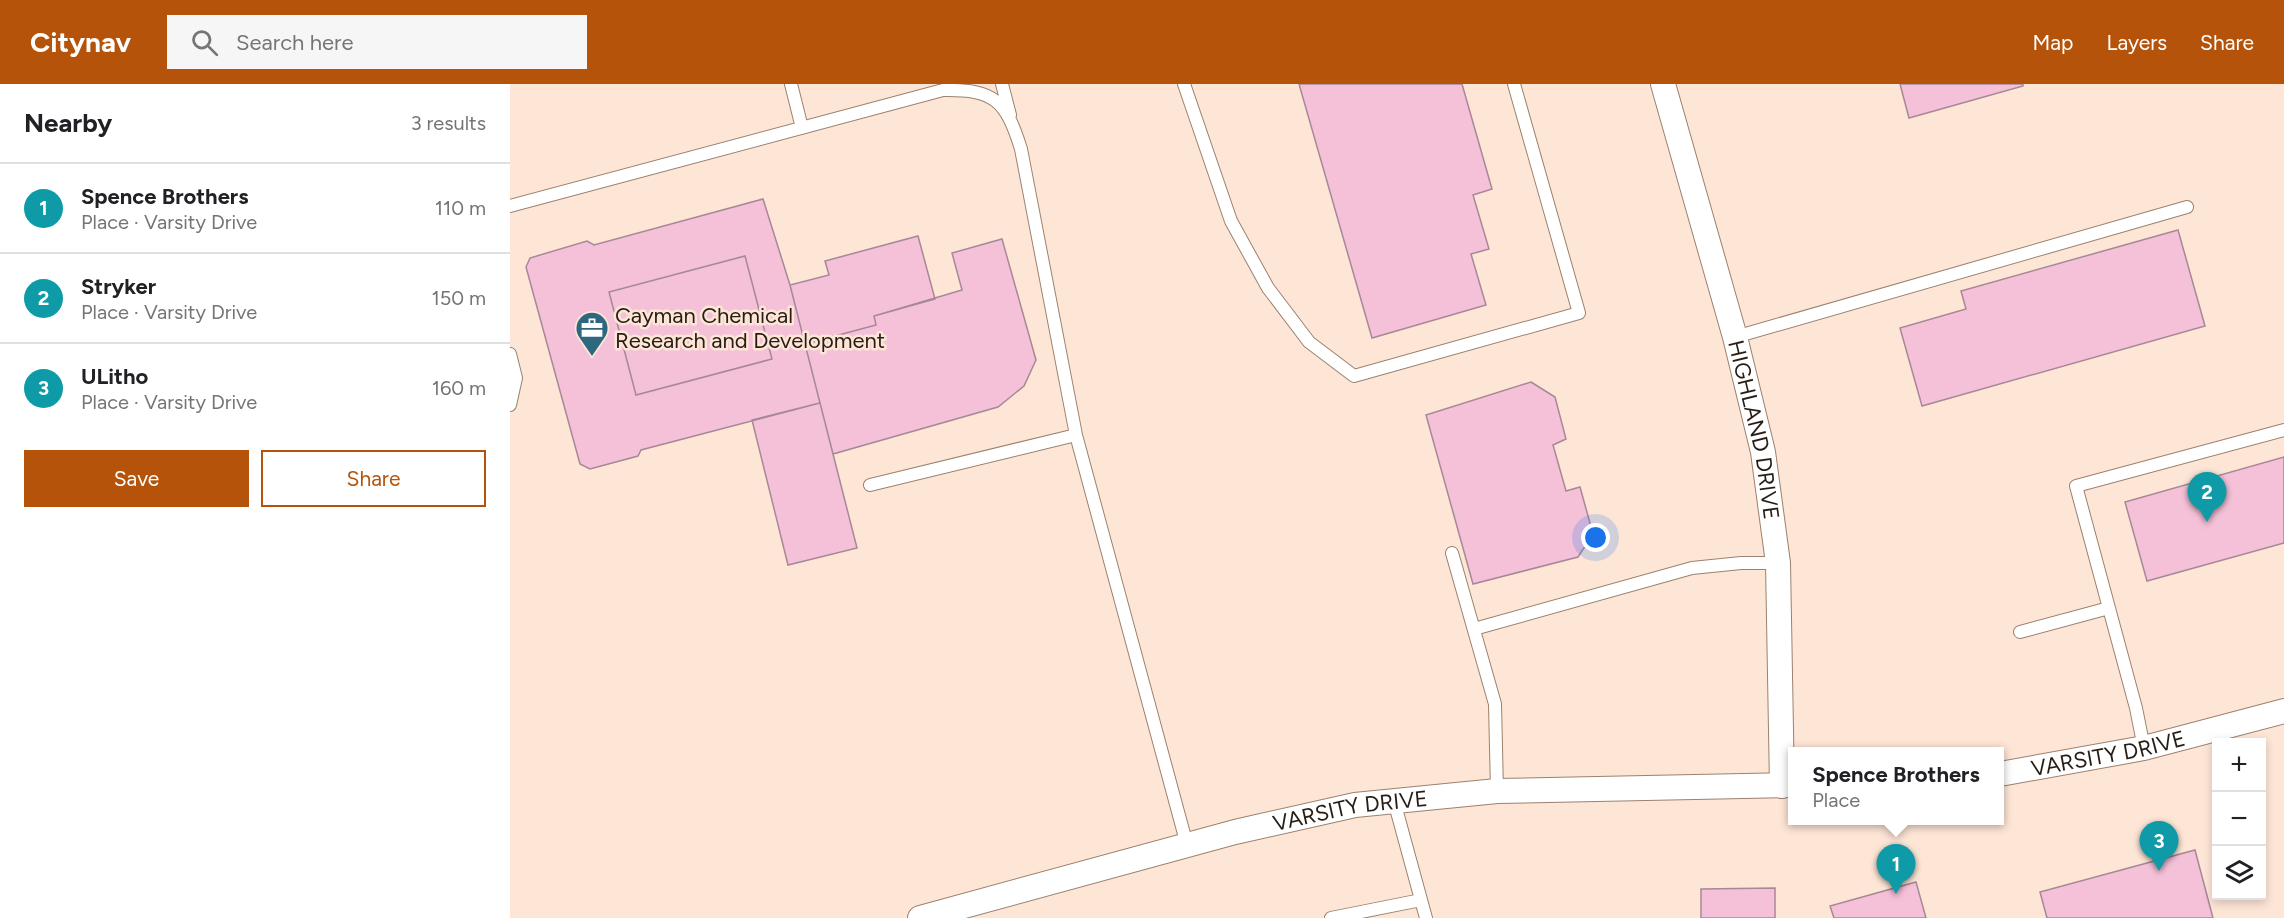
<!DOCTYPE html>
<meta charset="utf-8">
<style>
body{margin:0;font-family:Figtree,sans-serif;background:#f6f6f6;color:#202124}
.controls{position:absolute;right:18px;bottom:18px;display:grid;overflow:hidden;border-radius:0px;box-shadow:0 3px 9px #0003}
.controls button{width:54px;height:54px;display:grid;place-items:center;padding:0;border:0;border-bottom:2px solid #e0e0e0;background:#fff;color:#202124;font:30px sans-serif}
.you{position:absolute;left:1086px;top:454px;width:21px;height:21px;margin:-15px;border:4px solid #fff;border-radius:50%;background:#1a73e8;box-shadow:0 0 0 9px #1a73e833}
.badge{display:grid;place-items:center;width:39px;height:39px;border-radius:50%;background:#b45309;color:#fff;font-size:20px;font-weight:700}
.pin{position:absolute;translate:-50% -50px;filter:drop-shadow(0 2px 3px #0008)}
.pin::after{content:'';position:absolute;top:32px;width:21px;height:18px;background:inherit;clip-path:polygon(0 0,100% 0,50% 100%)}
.popup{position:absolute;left:1278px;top:663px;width:216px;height:78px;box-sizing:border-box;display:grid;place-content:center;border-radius:0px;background:#fff;filter:drop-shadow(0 2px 4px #0005);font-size:20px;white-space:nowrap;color:#757577}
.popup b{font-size:22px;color:#202124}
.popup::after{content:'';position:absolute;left:50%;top:100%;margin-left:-12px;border:12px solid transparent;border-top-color:#fff}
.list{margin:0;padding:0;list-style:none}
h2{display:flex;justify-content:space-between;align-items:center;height:78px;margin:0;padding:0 24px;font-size:26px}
h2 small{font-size:20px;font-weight:400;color:#757577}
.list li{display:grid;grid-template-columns:39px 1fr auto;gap:18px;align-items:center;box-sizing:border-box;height:90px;padding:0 24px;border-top:2px solid #e0e0e0}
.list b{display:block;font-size:22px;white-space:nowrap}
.list p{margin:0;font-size:20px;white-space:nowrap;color:#757577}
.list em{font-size:20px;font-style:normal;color:#757577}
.actions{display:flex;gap:12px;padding:18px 24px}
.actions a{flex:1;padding:14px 0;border:2px solid #b45309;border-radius:0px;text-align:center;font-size:21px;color:#b45309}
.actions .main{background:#b45309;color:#fff}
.icon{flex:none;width:33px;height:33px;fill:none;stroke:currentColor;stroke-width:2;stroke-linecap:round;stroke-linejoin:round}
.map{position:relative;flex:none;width:1774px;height:834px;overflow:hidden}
header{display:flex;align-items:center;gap:36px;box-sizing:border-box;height:84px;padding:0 30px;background:#b45309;color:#fff}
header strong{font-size:28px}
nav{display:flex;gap:33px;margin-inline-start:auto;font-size:21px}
.search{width:420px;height:54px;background:#f6f6f6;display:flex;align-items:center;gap:15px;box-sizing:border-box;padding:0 21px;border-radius:0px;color:#757577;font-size:22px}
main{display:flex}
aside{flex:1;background:#fff}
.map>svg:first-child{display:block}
</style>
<header>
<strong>Citynav</strong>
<div class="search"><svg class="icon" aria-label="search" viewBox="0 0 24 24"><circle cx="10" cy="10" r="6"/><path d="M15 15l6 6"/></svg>Search here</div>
<nav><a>Map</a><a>Layers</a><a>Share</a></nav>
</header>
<main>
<aside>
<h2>Nearby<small>3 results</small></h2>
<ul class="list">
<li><span class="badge" style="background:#0f9aa8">1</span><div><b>Spence Brothers</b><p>Place · Varsity Drive</p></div><em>110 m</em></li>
<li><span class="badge" style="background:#0f9aa8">2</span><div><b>Stryker</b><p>Place · Varsity Drive</p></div><em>150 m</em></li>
<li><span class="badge" style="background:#0f9aa8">3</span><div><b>ULitho</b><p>Place · Varsity Drive</p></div><em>160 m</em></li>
</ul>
<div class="actions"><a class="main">Save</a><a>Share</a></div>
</aside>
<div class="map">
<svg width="1774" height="834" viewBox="0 0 1774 834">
<rect width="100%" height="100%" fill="#fee6d7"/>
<!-- building -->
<path fill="#f5c1d9" stroke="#a68896" stroke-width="1.5" d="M789,0h163l30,105 -19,6 16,54 -18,5 15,51 -114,33z
M1390,0h123v2l-114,32z
M253,115l27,86 30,118 -179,47 -3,6 -48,13 -10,-5 -54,-197 4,-9 57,-17 7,4z
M1668,146l27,96 -283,80 -22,-78 66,-19 -5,-18z
M408,152l17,63 -61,17 2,9 -71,19 -15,-59 39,-10 -4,-14z
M492,155l34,121 -12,26 -26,21 -165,47 -28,-110 71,-19 -2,-9 88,-26 -10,-37z
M235,172l27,103 -136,36 -27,-103z
M1021,298l24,15 11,42 -13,6 13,46 14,-4 13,47 -15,23 -105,27 -47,-169z
M310,319l37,145 -69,17 -36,-145z
M1774,373v86l-137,38 -22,-79z
M1685,766l18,68h-166l-7,-26z
M1406,798l10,36h-92l-4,-12z
M1265,804v30h-74v-29z"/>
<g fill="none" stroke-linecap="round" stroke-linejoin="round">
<defs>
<path id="lane" d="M281,0l11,44
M492,0l8,31
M674,0l47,137 37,67 41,54 45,34 225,-63 -65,-229
M0,122l433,-116c52,-1 63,11 78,59l55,286 111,410
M1225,253l452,-130
M0,270l6,24 -6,27
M360,401l206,-50
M942,469l43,151 2,87
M964,545l218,-61 49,-5h37
M1510,548l89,-24
M1634,664l-8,-40 -60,-222 208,-56
M884,717l32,117
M821,834l90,-18"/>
<g id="street">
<path id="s1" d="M1153,0l72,253 28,115 15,111 4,223"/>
<path id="s2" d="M1490,690l144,-26 140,-37"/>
<path id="s3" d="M410,834l315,-86 120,-27 142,-14 295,-6"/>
</g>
</defs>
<!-- lane casing -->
<use href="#lane" stroke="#9b816f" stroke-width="14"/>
<!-- street casing -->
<use href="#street" stroke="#9b816f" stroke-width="26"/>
<!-- lane -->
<use href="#lane" stroke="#fff" stroke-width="12"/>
<!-- street -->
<use href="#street" stroke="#fff" stroke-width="24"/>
</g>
<!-- icons -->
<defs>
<symbol id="office-pin" viewBox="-11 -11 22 30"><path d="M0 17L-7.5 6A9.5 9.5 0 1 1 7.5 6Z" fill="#2e6780" stroke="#fee6d7"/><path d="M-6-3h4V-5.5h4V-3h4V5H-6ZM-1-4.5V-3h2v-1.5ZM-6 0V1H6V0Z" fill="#fff"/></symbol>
</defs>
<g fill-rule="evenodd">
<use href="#office-pin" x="63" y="225" width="38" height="52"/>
</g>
<g text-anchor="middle" stroke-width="5" stroke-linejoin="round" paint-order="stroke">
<!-- poi labels -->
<g font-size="22" fill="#271d16" stroke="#fee6d7" text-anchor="start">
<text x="105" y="239">Cayman Chemical<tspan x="105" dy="25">Research and Development</tspan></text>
</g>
<!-- street labels -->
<g font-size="22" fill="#271d16" stroke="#fee6d7">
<text dy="8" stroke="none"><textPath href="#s1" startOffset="358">HIGHLAND DRIVE</textPath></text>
<text dy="8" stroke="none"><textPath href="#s2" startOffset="110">VARSITY DRIVE</textPath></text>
<text dy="8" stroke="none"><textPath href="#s3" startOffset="444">VARSITY DRIVE</textPath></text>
</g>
</g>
</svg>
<div class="controls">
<button>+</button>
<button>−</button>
<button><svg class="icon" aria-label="layers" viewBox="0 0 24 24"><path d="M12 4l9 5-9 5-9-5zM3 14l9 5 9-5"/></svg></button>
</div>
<div class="you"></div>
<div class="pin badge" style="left:1386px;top:810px;background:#0f9aa8">1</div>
<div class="popup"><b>Spence Brothers</b>Place</div>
<div class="pin badge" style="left:1697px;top:438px;background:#0f9aa8">2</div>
<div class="pin badge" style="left:1649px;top:787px;background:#0f9aa8">3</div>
</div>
</main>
